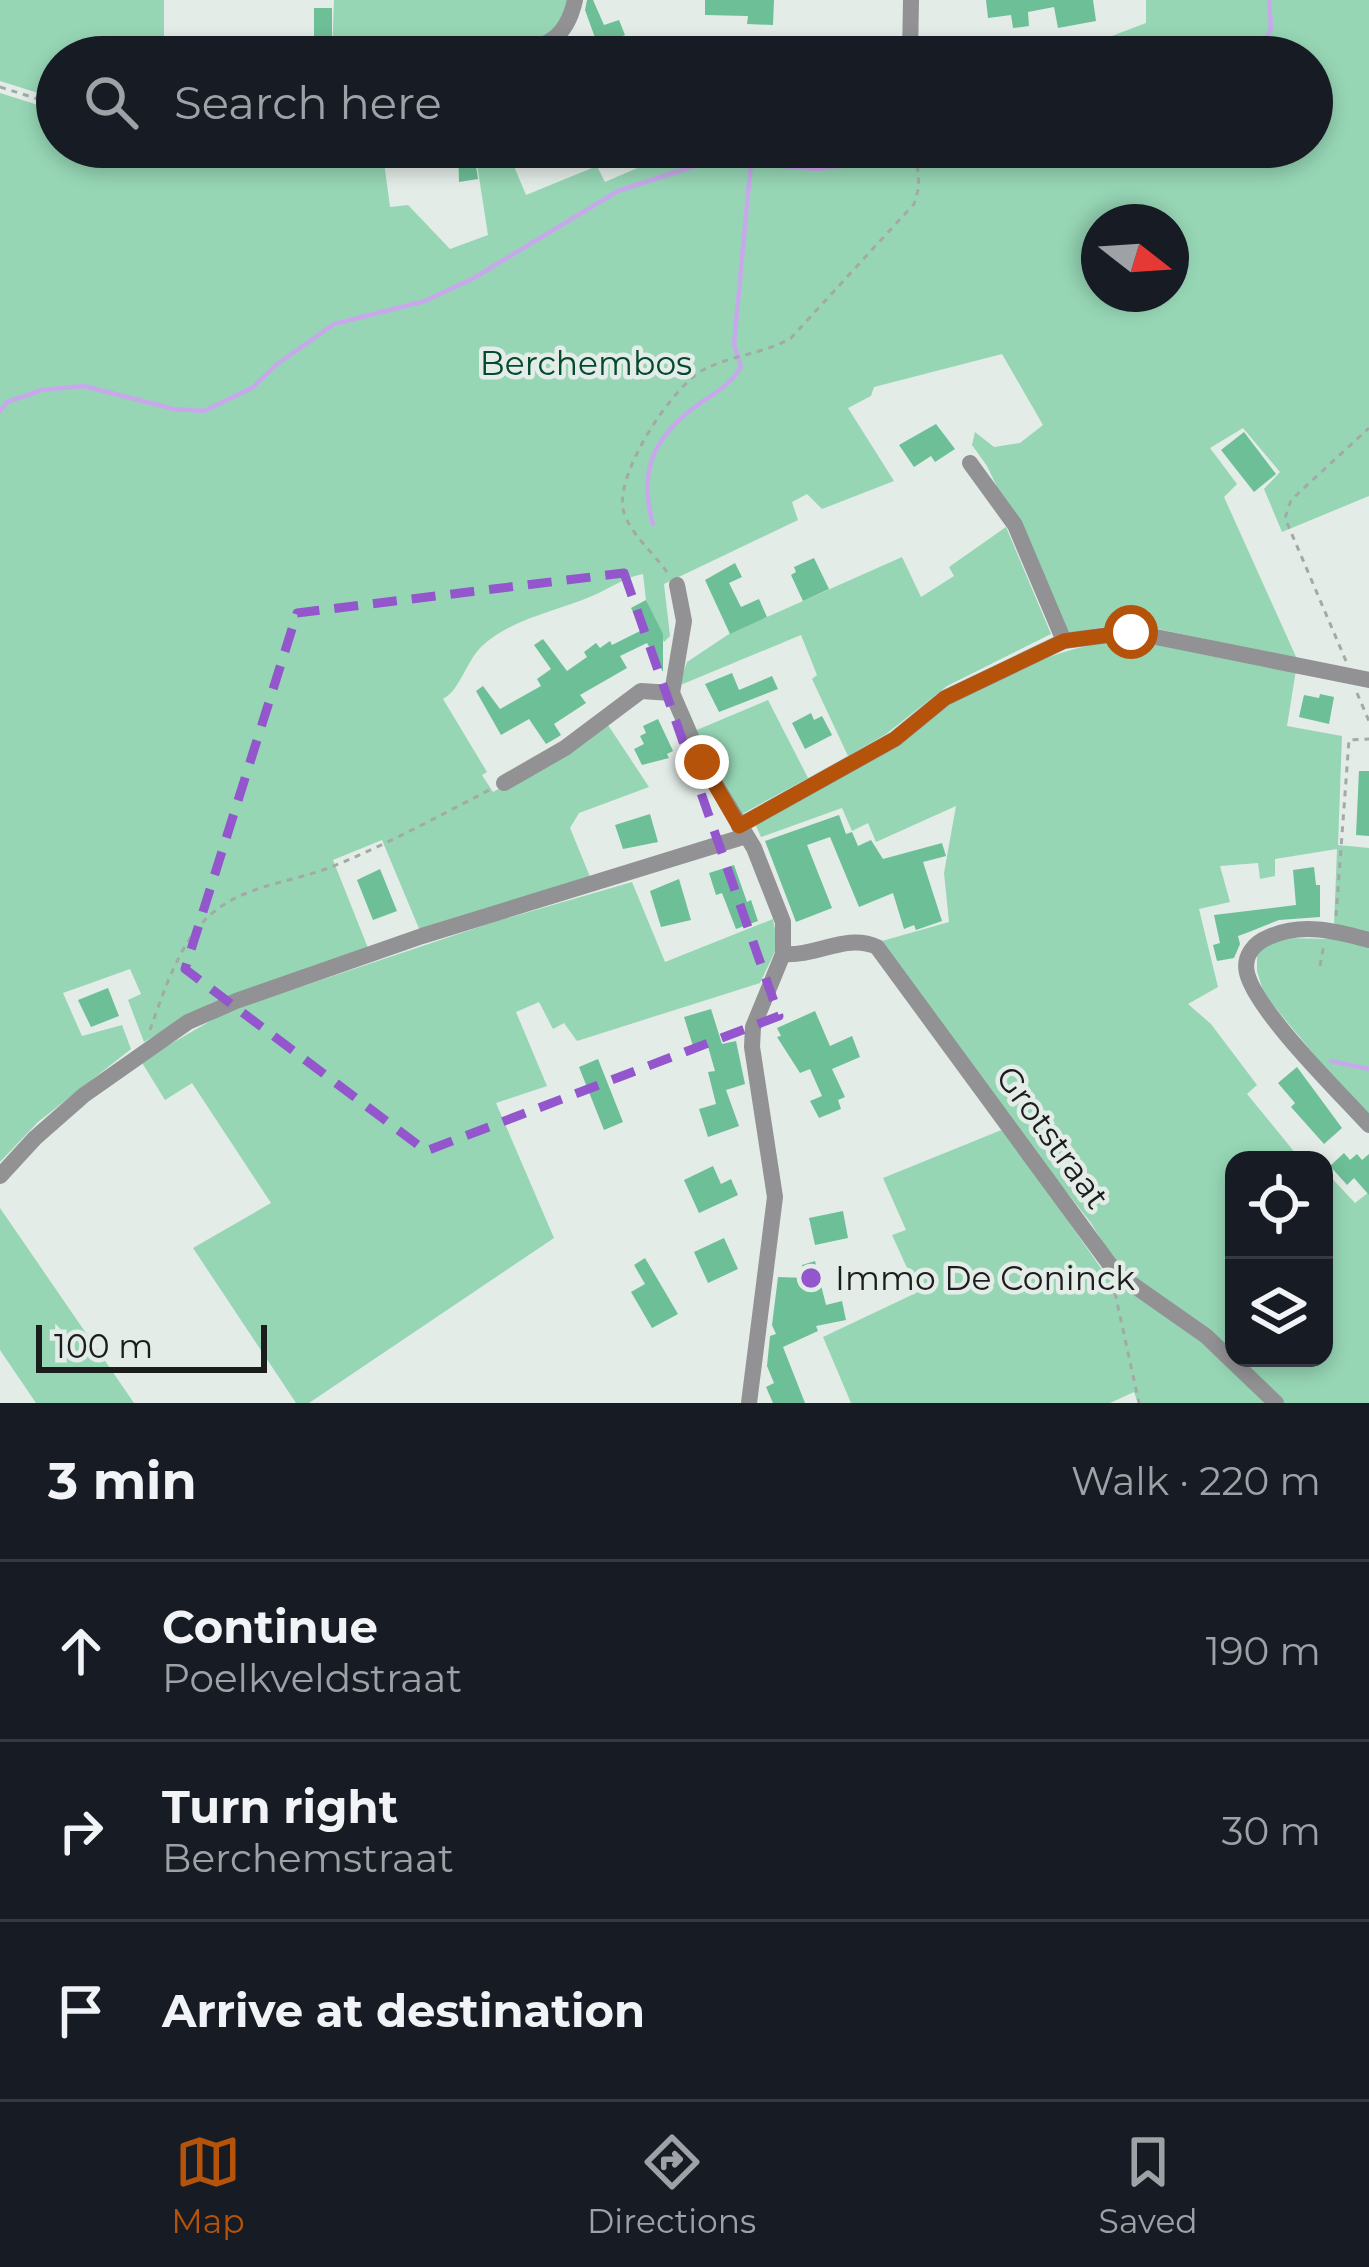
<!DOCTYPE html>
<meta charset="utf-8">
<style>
body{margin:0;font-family:Montserrat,sans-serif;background:#20242c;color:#f1f3f6}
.controls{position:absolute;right:36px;bottom:36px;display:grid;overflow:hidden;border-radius:24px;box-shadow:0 6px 18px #0003}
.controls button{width:108px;height:108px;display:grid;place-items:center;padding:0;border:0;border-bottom:3px solid #363941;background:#171b24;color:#f1f3f6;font:60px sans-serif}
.compass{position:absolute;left:1081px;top:204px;width:108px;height:108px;border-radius:50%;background:#171b24;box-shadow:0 6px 18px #0003;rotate:107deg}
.scale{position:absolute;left:36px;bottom:30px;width:231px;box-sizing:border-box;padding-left:12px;border:6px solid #1a1d1b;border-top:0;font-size:33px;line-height:42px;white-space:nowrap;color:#1a1d1b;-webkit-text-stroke:9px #e3ece7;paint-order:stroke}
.stop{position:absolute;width:36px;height:36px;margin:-27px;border:9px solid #b45309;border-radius:50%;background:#fff}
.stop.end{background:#b45309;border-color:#fff;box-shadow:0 3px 12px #0008}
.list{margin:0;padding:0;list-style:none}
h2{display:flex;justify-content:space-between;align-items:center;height:156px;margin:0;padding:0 48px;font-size:51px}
h2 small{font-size:39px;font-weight:400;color:#9ea1a6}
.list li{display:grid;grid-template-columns:78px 1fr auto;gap:36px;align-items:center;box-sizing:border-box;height:180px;padding:0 48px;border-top:3px solid #363941}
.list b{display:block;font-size:45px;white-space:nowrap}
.list p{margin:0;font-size:39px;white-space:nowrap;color:#9ea1a6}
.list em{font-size:39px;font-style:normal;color:#9ea1a6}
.icon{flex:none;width:66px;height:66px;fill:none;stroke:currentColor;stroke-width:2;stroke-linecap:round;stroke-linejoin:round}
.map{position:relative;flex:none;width:1369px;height:1403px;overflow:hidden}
.search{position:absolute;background:#171b24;box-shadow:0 6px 18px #0003;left:36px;right:36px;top:36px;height:132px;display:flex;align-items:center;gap:30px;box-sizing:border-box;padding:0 42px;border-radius:66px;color:#9ea1a6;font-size:45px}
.sheet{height:696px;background:#171b24}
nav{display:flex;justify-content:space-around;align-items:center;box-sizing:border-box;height:168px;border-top:3px solid #363941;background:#171b24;font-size:33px;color:#9ea1a6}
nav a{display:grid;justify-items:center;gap:6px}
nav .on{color:#b45309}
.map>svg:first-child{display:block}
</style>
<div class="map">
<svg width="1369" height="1403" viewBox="0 0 1369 1403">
<rect width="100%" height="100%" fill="#e3ece7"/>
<!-- green -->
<path fill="#96d6b5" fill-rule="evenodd" d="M0,0h164v57h-107v42l-57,-18z
M334,0h237l-6,19 -20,19 -76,19h-137z
M1146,0h223v496l-87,36 -18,-43 16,-17 -37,-44 -33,20 27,36 -13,13 73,162 -167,-36 -63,10 -80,-167 -15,-21 3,-13 19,15 26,-4 23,-18 -41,-71 -128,33 -3,9 -23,12 46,73 -72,28 -15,-15 -15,8 6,18 -134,64 6,52 -6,6 -18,-42 -3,-26c-18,3 -34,15 -51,22 -37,16 -80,22 -111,51 -15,15 -21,43 -38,52l44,73 -5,3 11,17 44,-23 69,-47 43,65 -70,26 -9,15 21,51 -171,52 -38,-91 -49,20 35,88 -157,55 -67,39 -16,-42 13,-6 -11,-25 -67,24 19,43 40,-11 9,24 -93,73 -38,40v-1069l57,18v36h271l1,4 53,-4 8,60 18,-2 42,44 38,-14 -11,-71 34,-5 15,36 71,-29 8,16 46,-20 -6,-15h49l3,7 15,-7c17,9 36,20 56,21 35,1 83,-10 116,-21h428v-90h-226l2,-12 58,-22zM1099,222h72v72h-72z
M1006,527l45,107 -104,52 -61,48 -38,22 -36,-77 5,-4 -16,-40 -123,51 9,-24 42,-28 173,-77 19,40 33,-21 -5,-9z
M1115,641l45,2 136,27 -9,56 55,10 -4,109 31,3v89l-35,-11 3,-77 -62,10v17l-15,3 -2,-16 -38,3 10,36 -31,7 19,78 -30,17 23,20 46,61 -10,9 54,66h-67v196l-117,-91 -26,-42 -66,-83 -143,-199 67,-19 -5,-49 12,-67 -80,36 -8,-19 -16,8 -10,-23 -81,29 -5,-11 3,-6c98,-60 243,-166 356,-179z
M768,700l40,78 -66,36 -50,-82z
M632,882l33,80 108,-43 5,26 -18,38 -183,58 -13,-18 -11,6 -14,-27 -23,10 31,74 -51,17 58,135 -245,165h-13l-103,-155 78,-45 -79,-120 -27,17 -24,-39 85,-49 268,-90z
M1285,938l52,1 32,8v174l-105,-127 -7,-23v-20z
M1004,1129l101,145 97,66 67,63h-131l-4,-11 -24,11h-259l-28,-66 95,-45 -26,-57 14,-5 -23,-52z
M1324,1170l31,33 14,-11v211h-85l-48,-45h88z
M0,1208l134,195h-98l-36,-53z"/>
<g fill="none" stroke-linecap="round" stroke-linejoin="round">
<!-- stream -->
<path stroke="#c7a8eb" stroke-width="4.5" d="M1230,57l3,-5 32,-12 6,-11 -2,-29
M0,411l7,-9 35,-12 42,-4 90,23 30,2 48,-23 24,-23 58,-41 91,-23 47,-22 146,-88 95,-31 104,9 37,-5 36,-17
M653,524c-14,-50 -2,-83 39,-115 20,-15 36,-21 49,-42l-7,-23 17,-182
M1331,1061l38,8"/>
</g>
<!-- building -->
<path fill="#6dbf97" d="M587,0h6l11,25 15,-5 6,15 -27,11 -13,-36z
M705,0h69l-1,25 -26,-1 1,-8 -43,-1z
M986,0h107l3,21 -38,7 -4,-21 -26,5 1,14 -16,2 -2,-13 -23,3z
M314,8h18v49h-18z
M508,147l1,6 -34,7 3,19 -19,3 -1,-34z
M936,424l19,25 -20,13 -4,-6 -17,11 -15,-22z
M1244,432l32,42 -22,18 -33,-42z
M814,558l15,31 -26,12 -12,-26 5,-3 -2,-5z
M735,563l7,14 -13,6 12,24 18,-8 8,18 -37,17 -25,-54z
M646,600l17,34v38l-16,-29 -27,13 7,12 -47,27 6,8 -32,21 7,11 -3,2 -12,7 -17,-25 -28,16 -25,-44 7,-5 17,23 41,-23 -4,-7 14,-10 -17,-24 9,-6 24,32 20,-14 -3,-5 12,-9 4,5 10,-7 2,4 30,-15 -11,-22z
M732,673l7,17 33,-14 6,13 -59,23 -14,-28z
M1320,694l14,3 -5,27 -30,-7 5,-22 15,3z
M811,713l3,7 8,-4 10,19 -27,14 -13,-26z
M658,719l15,32 -6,3 2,4 -27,7 -8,-16 10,-5 -4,-8 6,-3 -3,-7z
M1359,771h10v65l-13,-1z
M650,814l8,28 -35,7 -8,-24z
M839,815l7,19 6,-2 6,14 13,-6 12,19 59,-16 4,13 -23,6 19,59 -26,9 -2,-5 -10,4 -11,-36 -34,14 -29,-70 -23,8 25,63 -36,14 -31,-81z
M734,865l13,37 4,-2 7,21 -22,8 -14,-36 -6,2 -7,-22z
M1314,867l2,18h4v32l-41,3 -30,12 -11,4 2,8 -6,14 -17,3 -4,-16 7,-2 -6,-28 82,-10 -3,-35z
M380,869l17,42 -24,9 -16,-40z
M679,879l12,41 -30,7 -11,-36z
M108,988l11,28 -28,11 -13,-27z
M711,1009l11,35 14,-3 9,43 -19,6 13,36 -31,11 -9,-28 17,-5 -8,-32 7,-1 -8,-28 -14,3 -9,-29z
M815,1011l15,35 22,-10 8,21 -28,12 13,28 -7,3 3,9 -22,9 -9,-17 12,-5 -12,-27 -10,4 -23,-36 4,-1 -4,-8z
M598,1059l25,63 -19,8 -25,-63z
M1297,1067l45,61 -18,16 -33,-37 4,-4 -17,-20z
M1344,1153l6,7 7,-6 5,6 7,-6v41l-15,-17 -7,7 -17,-19z
M713,1166l8,18 10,-5 7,16 -39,18 -15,-33z
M843,1211l5,27 -33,7 -6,-27z
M724,1238l14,31 -30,14 -14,-31z
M645,1258l33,56 -26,14 -21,-36 14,-8 -11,-19z
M815,1261l11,44 16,-4 4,19 -30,6 2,5 -35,16 22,56h-32l-7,-16 8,-4 -7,-17 3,-30 6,-2 -4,-9 6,-48 27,1 -3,-13z"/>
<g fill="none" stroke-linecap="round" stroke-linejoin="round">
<!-- path -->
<path stroke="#a3aaa6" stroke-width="3" stroke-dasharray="6 6" stroke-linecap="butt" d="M0,87l57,18
M667,572c-15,-21 -34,-35 -43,-59 -12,-36 48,-126 79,-143 28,-15 61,-16 88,-32l123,-134 5,-17 -3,-40
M1346,661l-61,-143 6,-18 78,-72
M1357,693l12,28
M1336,916l13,-176 20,-1
M1320,966l4,-22
M150,1030c13,-36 27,-81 54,-109 34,-36 84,-37 127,-54 55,-22 108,-51 160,-78
M1115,1293l24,110"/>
<!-- street -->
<path stroke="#929194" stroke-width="16" d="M491,57c44,-10 73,-7 84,-57
M910,57l1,-57
M970,463l45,62 49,116
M677,585l7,36 -12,72 30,69 52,86 29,74v32l-30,73 -1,20 23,150 -26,206
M504,783l61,-35 76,-57 31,2
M739,826l156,-87 50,-41 119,-57 67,-9 238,48
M1369,940c-33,-9 -67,-18 -100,-3 -15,6 -26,19 -22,36 9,38 93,120 122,152
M783,954c33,3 63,-21 94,-7l239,326 90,63 70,67
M0,1176l35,-38 49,-43 104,-73 48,-21 186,-65 324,-100"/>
</g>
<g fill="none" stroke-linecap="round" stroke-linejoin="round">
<!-- route -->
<path stroke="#b45309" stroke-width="15" d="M702,762l37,64 156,-87 50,-41 119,-57 67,-9"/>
</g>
<!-- marked area -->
<path fill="none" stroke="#9356cc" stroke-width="9" stroke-dasharray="24 15" stroke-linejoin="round" d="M624,573l155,443 -353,135 -241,-182 112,-356z"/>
<!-- markers -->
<circle fill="#9356cc" stroke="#e3ece7" stroke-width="4.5" cx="811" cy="1278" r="12"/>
<g text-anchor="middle" stroke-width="9" stroke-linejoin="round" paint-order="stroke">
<!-- park labels -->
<g font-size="33" fill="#044a30" stroke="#e3ece7">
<text x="586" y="375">Berchembos</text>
</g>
<!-- street labels -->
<g font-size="33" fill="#1a1d1b" stroke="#e3ece7">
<text transform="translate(1053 1137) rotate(54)" y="12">Grotstraat</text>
</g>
<!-- poi labels -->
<g font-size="33" fill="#1a1d1b" stroke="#e3ece7" text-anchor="start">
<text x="835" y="1290">Immo De Coninck</text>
</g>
</g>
</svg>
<div class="controls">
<button><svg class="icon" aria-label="locate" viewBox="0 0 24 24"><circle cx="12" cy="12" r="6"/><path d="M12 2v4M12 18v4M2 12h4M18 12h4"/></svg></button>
<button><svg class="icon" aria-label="layers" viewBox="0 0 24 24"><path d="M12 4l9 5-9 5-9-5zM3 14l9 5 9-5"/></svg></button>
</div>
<svg class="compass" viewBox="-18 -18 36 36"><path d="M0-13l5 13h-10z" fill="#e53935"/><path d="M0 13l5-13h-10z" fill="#9ea1a6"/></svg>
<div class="scale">100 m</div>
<div class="stop" style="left:1131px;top:632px"></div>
<div class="stop end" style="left:702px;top:762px"></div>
<div class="search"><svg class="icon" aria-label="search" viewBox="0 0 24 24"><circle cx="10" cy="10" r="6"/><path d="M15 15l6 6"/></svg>Search here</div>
</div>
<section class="sheet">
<h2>3 min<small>Walk · 220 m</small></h2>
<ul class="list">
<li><svg class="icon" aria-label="ahead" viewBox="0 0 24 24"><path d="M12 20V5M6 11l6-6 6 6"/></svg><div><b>Continue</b><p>Poelkveldstraat</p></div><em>190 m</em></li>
<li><svg class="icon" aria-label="right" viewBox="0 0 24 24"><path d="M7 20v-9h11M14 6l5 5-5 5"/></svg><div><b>Turn right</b><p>Berchemstraat</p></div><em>30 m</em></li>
<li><svg class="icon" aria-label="arrive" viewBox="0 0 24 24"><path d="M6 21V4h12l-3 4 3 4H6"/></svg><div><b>Arrive at destination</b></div></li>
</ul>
</section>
<nav>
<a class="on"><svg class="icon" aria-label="map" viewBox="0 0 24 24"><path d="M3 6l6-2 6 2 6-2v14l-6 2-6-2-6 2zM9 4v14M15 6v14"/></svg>Map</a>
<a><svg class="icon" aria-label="directions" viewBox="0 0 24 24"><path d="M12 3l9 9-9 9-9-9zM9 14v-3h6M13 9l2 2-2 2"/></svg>Directions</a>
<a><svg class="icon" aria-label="saved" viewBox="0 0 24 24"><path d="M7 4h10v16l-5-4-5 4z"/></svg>Saved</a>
</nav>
